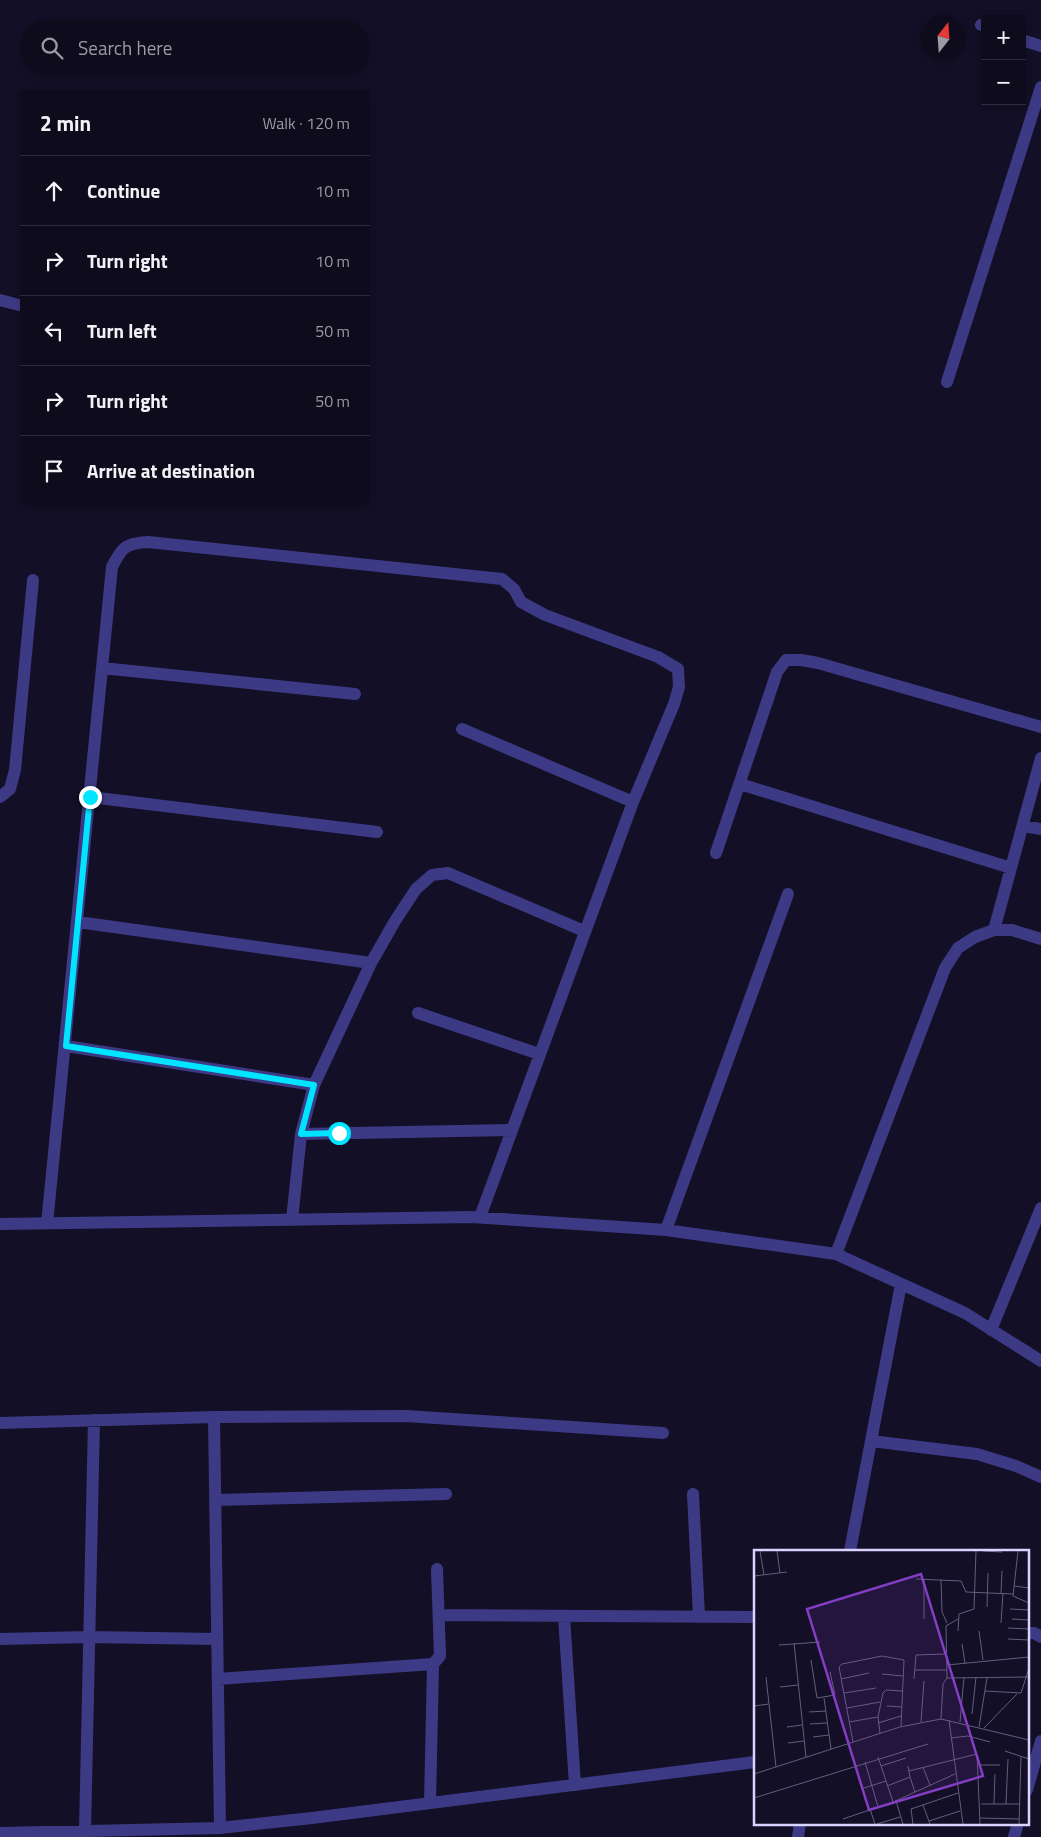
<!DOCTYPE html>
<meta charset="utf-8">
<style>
body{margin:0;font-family:"Titillium Web",sans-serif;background:#1c1929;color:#f1f3f6}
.controls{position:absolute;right:15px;top:15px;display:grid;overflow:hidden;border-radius:0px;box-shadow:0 2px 8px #0003}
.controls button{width:45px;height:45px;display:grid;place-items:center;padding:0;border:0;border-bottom:1px solid #2e2b3b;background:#0e0b1c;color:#f1f3f6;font:25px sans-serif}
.compass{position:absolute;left:921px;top:15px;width:45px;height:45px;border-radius:50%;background:#0e0b1c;box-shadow:0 2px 8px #0003;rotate:17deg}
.stop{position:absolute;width:15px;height:15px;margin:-11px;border:4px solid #00e5ff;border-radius:50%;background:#fff}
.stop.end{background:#00e5ff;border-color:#fff;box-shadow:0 1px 5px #0008}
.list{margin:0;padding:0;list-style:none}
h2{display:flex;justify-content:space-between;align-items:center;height:65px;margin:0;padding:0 20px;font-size:21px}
h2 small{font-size:16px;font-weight:400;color:#9b9ba3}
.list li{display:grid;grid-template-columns:32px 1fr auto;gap:15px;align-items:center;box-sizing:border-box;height:70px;padding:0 20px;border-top:1px solid #2e2b3b}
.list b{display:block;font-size:19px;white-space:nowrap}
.list em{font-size:16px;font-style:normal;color:#9b9ba3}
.icon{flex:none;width:28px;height:28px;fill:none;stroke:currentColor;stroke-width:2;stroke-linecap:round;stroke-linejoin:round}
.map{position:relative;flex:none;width:1041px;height:1837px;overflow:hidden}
.search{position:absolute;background:#0e0b1c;box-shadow:0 2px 8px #0003;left:20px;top:20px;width:350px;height:55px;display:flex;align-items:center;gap:12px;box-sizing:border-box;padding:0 18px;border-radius:28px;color:#9b9ba3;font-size:19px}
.panel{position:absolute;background:#0e0b1c;box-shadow:0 2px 8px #0003;left:20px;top:90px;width:350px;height:415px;border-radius:0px}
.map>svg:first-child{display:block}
</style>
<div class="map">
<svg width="1041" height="1837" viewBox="0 0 1041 1837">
<rect width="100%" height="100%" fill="#130f26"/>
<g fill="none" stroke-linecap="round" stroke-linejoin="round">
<!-- street -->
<path stroke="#3d3a85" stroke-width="12" d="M981,25l4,1
M1022,40l19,6
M0,300l19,5
M947,382l94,-295
M102,668l253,26
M462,729l171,73
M740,784l271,84
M0,797l10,-8 5,-19 18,-190
M90,797l287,35
M1023,826l18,3
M716,853l61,-181 9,-12h15l17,3 223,64
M78,922l293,41
M994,930l47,-172
M418,1013l121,41
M66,1046l248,39
M301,1134l211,-4
M292,1220l9,-86 13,-49 57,-122 24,-42 21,-32 16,-14 16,-2 136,58
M0,1224l472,-7 194,13 170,24 129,59 76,48
M47,1224l65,-657c10,-20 14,-24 36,-25l354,37 12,10 7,13 24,13 113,42 20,12 1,18 -5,17 -41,98 -153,415
M666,1230l122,-336
M836,1254l109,-286 13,-20 17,-11 19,-7h18l29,9
M991,1330l50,-122
M214,1417l6,411
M0,1423l214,-6 192,-1 257,17
M871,1441l106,13 39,12 25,11
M693,1494l6,123
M215,1500l231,-6
M850,1551l51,-267
M439,1615l316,2
M564,1616l11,169
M1027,1633h7l7,4
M0,1639l89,-2 128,2
M218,1679l215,-15 7,-8 -3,-87
M1027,1790l14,-49
M430,1803l3,-139
M85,1831l9,-411
M0,1833l220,-5 92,-10 443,-56
M798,1837l2,-14
M1014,1837l4,-14"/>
</g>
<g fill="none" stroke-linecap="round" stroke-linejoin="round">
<!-- route -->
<path stroke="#00e5ff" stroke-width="6" d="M90,797l-24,249 248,39 -13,49 38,-1"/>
</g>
<!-- overview -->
<g transform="translate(754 1550)">
<rect width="275" height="275" fill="#130f26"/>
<path fill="none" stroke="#625e7d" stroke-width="1" d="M6,1l4,24M23,1l3,22M229,1l19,1M264,1l-5,45 16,7M0,26l33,-4M162,29l45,2 5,11 47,2M187,30l1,32 5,11M260,36l15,2M247,43l1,-22M233,57l1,-34M256,59l19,1M170,69v-40M258,69l17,1M247,73l2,-30M254,78l21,1M204,81l1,-17 15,-5 2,-58M225,81l4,29M254,89l21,1M40,93l12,114M208,94l3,19M25,95l41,-3M57,110l6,38 18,-3 -5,-23M193,115l82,-8M161,120h32M128,124l21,2M12,127l10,90M193,128l-1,-52 12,-7M87,129l28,-6M160,129l2,-24 31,-1M26,137l18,-2M231,141l36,2 8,-25M90,143l32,-5M70,148l7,51M0,156l15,-2M133,156l15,1M93,158l33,-6M55,162l17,-1M218,164l4,-37M187,169l2,-35 4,-6 82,-1M195,170l14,104M95,172l29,-5M167,172l3,-41M206,172l4,-45M124,173l23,-7M56,174l17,-1M33,177l15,-2M225,177l8,-49M230,178l33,-34M126,183l-2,-16 5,-24 3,-3 16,1M59,187l16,-2M197,188l17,-2 22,6M99,192l-14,-75 3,-3 40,-8 22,4 -3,66M34,193l16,-2M251,201l24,8M124,207l15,45M111,212l13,45M226,215h20M127,216l25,-8M169,217l7,18M155,221l68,-17 3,70M0,224l146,-47 41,-8 88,21M156,227l5,15M133,236l23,-9 -2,-11M107,239l25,-8M0,248l174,-54M142,251l7,23M227,254h39M240,254l1,-30M252,254l2,-45M169,255l7,19M116,259l5,15M226,268l39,1M89,269l50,-17 62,-28M175,271l31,-10M123,274l23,-7M159,274l-2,-15 47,-16M265,274l2,-68"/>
<path fill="#843dc5" fill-opacity="0.15" stroke="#843dc5" stroke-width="2.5" d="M167,24l62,202 -114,34 -62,-201z"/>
<rect width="275" height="275" fill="none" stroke="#d9d4ff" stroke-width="2.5"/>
</g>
</svg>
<div class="controls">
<button>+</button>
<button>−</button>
</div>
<svg class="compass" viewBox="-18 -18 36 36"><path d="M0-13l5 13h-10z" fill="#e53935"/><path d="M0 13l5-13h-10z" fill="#9b9ba3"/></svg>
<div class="stop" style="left:339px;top:1133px"></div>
<div class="stop end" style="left:90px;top:797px"></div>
<div class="search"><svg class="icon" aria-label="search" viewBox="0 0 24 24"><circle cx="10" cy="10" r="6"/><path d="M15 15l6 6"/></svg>Search here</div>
<section class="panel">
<h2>2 min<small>Walk · 120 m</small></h2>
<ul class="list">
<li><svg class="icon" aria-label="ahead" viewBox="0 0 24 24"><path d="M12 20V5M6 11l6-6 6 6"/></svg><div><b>Continue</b></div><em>10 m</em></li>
<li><svg class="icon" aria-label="right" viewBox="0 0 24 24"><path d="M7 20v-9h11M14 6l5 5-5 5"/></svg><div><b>Turn right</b></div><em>10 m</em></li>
<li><svg class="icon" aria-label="left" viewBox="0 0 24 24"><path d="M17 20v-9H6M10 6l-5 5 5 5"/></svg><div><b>Turn left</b></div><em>50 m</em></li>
<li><svg class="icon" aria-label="right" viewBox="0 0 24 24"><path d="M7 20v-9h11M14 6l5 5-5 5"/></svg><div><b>Turn right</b></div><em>50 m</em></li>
<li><svg class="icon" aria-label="arrive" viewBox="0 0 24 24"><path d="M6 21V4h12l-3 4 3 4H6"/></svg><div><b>Arrive at destination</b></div></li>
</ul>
</section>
</div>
